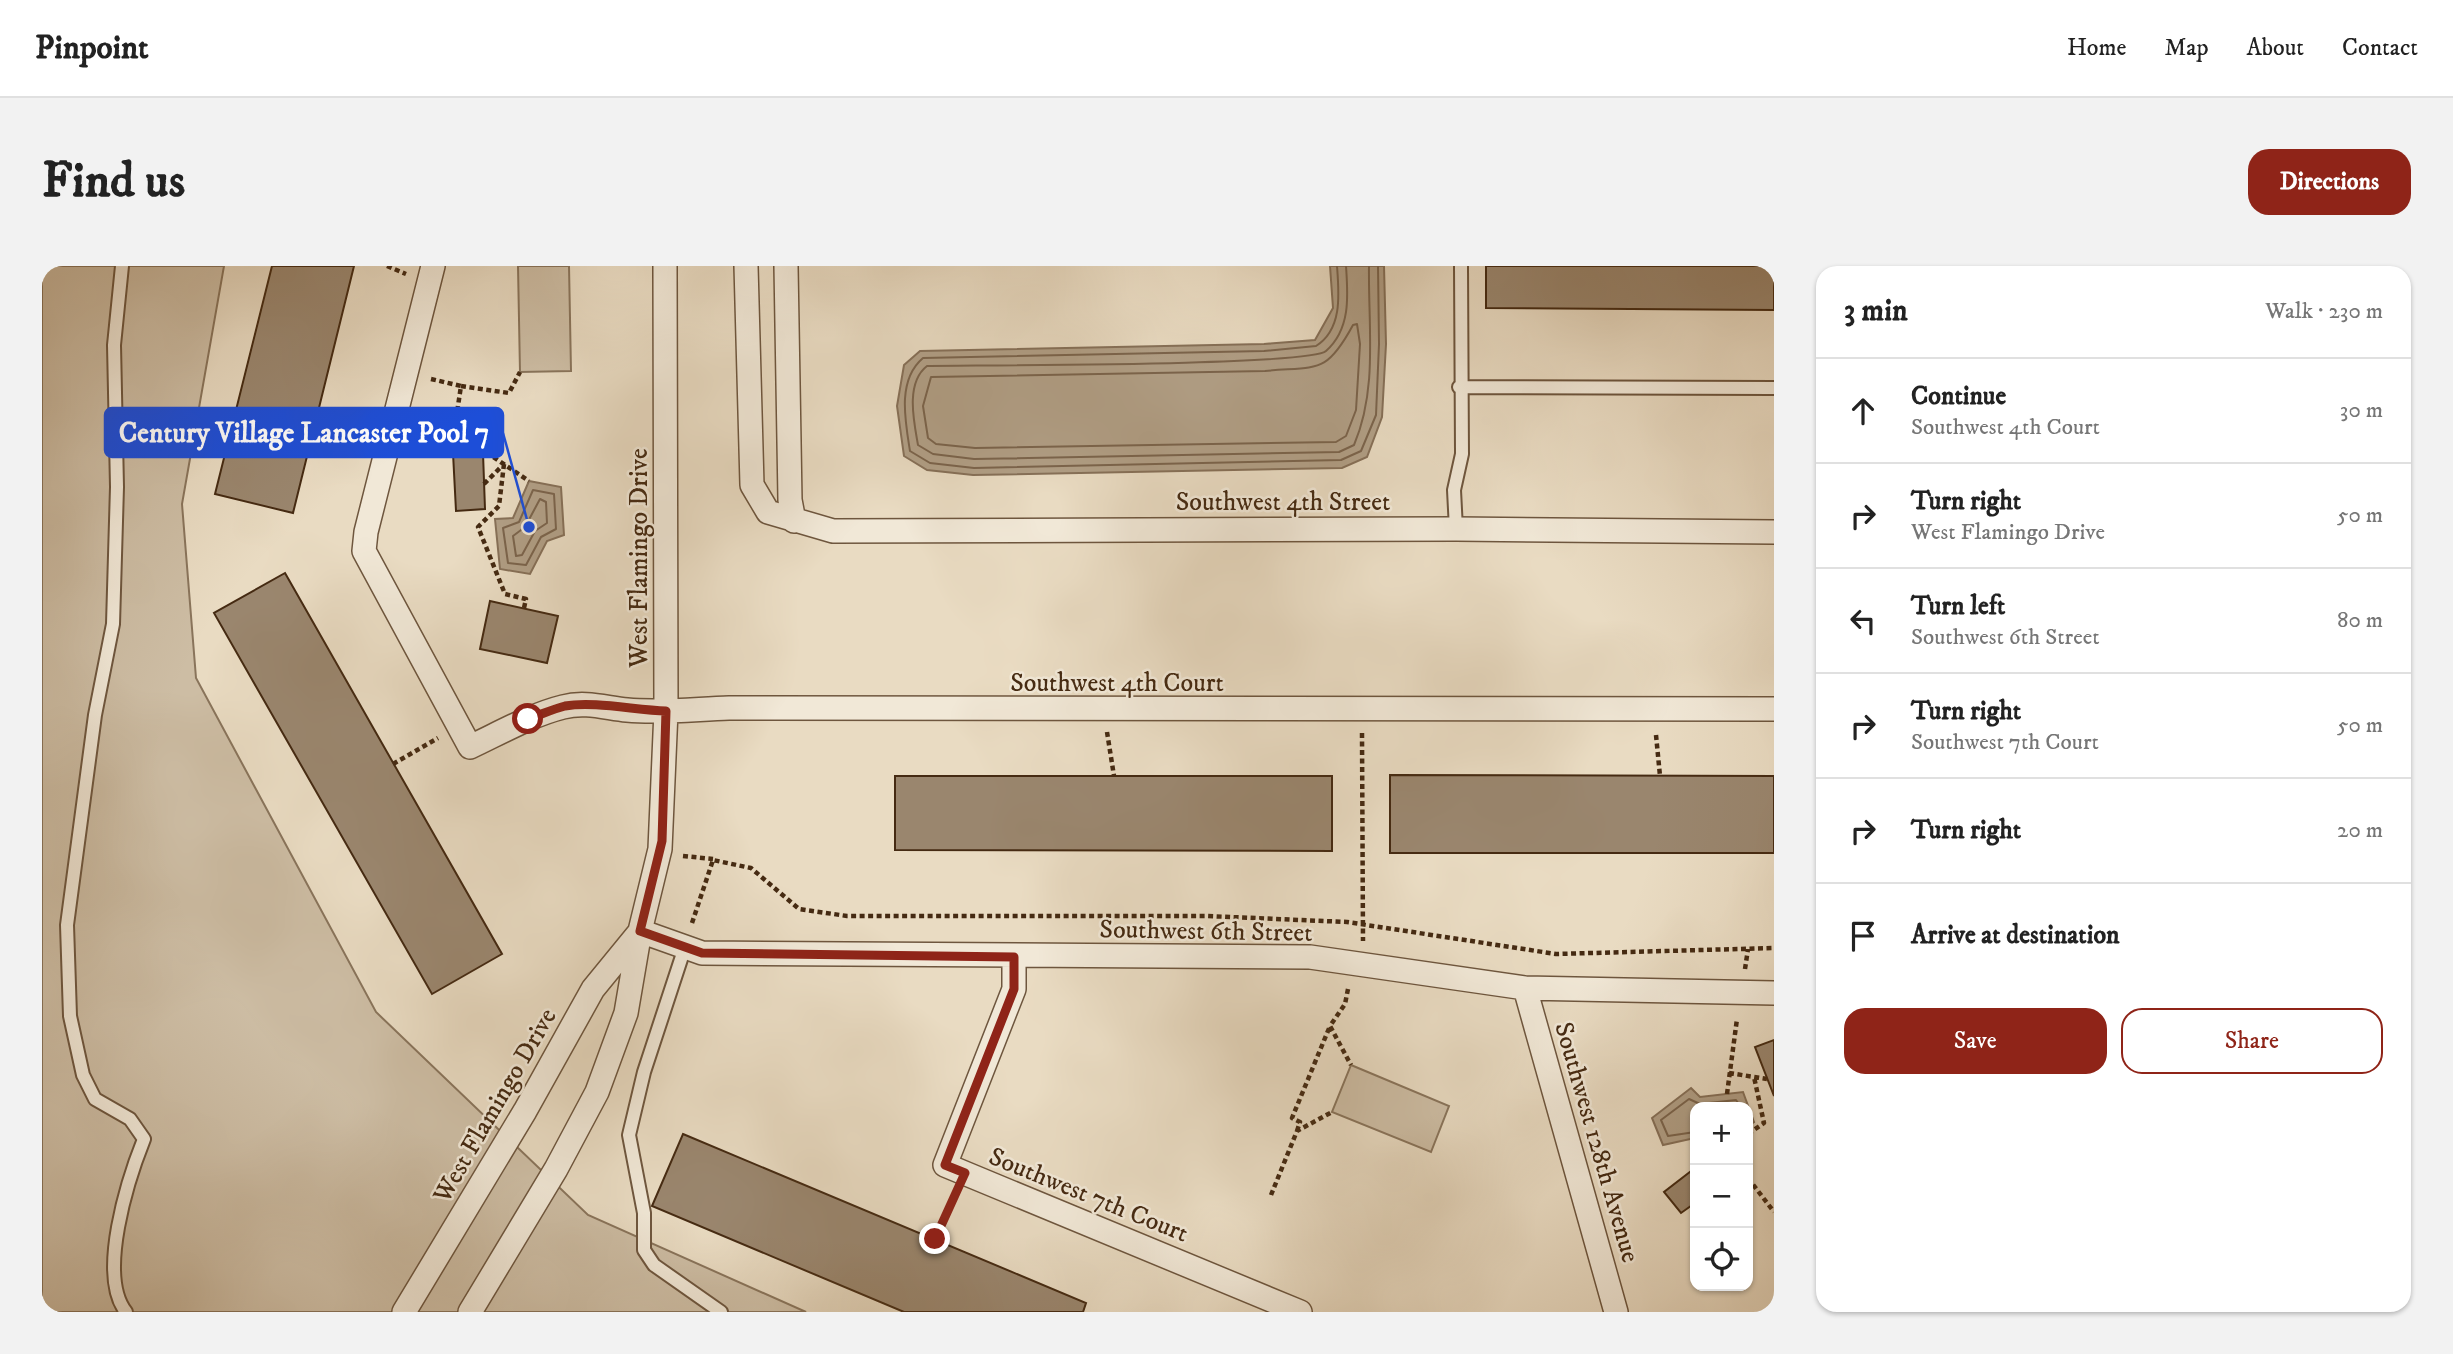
<!DOCTYPE html>
<meta charset="utf-8">
<style>
body{margin:0;font-family:"IM FELL DW Pica",serif;background:#f2f2f2;color:#222}
.controls{position:absolute;right:21px;bottom:21px;display:grid;overflow:hidden;border-radius:14px;box-shadow:0 2px 5px #0004}
.controls button{width:63px;height:63px;display:grid;place-items:center;padding:0;border:0;border-bottom:2px solid #e0e0e0;background:#fff;color:#222;font:35px sans-serif}
.stop{position:absolute;width:21px;height:21px;margin:-16px;border:5px solid #8f2418;border-radius:50%;background:#fff}
.stop.end{background:#8f2418;border-color:#fff;box-shadow:0 2px 7px #0008}
.list{margin:0;padding:0;list-style:none}
h2{display:flex;justify-content:space-between;align-items:center;height:91px;margin:0;padding:0 28px;font-size:30px}
h2 small{font-size:23px;font-weight:400;color:#767676}
.list li{display:grid;grid-template-columns:46px 1fr auto;gap:21px;align-items:center;box-sizing:border-box;height:105px;padding:0 28px;border-top:2px solid #e0e0e0}
.list b{display:block;font-size:26px;white-space:nowrap}
.list p{margin:0;font-size:23px;white-space:nowrap;color:#767676}
.list em{font-size:23px;font-style:normal;color:#767676}
.actions{display:flex;gap:14px;padding:21px 28px}
.actions a{flex:1;padding:16px 0;border:2px solid #8f2418;border-radius:21px;text-align:center;font-size:24px;color:#8f2418}
.actions .main{background:#8f2418;color:#fff}
.icon{flex:none;width:38px;height:38px;fill:none;stroke:currentColor;stroke-width:2;stroke-linecap:round;stroke-linejoin:round}
.map{position:relative;flex:none;width:1732px;height:1046px;overflow:hidden;border-radius:21px}
header{display:flex;align-items:center;gap:42px;box-sizing:border-box;height:98px;padding:0 35px;background:#fff;border-bottom:2px solid #e0e0e0}
header strong{font-size:33px}
nav{display:flex;gap:38px;margin-inline-start:auto;font-size:24px}
.intro{display:flex;align-items:center;justify-content:space-between;box-sizing:border-box;height:168px;padding:0 42px}
h1{margin:0;font-size:49px}
.button{padding:18px 32px;border-radius:21px;background:#8f2418;color:#fff;font-size:24px;font-weight:700}
main{display:flex;gap:42px;padding:0 42px}
aside{flex:1;background:#fff;border-radius:21px;box-shadow:0 2px 5px #0004}
.map>svg:first-child{display:block}
</style>
<header>
<strong>Pinpoint</strong>
<nav><a>Home</a><a>Map</a><a>About</a><a>Contact</a></nav>
</header>
<div class="intro"><h1>Find us</h1><a class="button">Directions</a></div>
<main>
<div class="map">
<svg width="1732" height="1046" viewBox="0 0 1732 1046">
<rect width="100%" height="100%" fill="#e9dbc2"/>
<filter id="stains"><feTurbulence type="fractalNoise" baseFrequency=".00286" numOctaves="4"/><feColorMatrix values="0 0 0 0 .2 0 0 0 0 .09 0 0 0 0 .02 0 0 0 .5 -.17"/></filter>
<radialGradient id="worn" r=".72"><stop offset=".6" stop-color="#630" stop-opacity="0"/><stop offset="1" stop-color="#630" stop-opacity=".3"/></radialGradient>
<!-- green -->
<path fill="#cdbda4" stroke="#89745b" stroke-width="2" d="M0,0h182l-42,238 14,174 180,334 212,203 218,97h-764z
M476,0h51l2,105 -51,1z
M1309,799l98,41 -18,46 -99,-40z"/>
<!-- water -->
<path fill="#b19f86" stroke="#867058" stroke-width="2" d="M1288,0h54l2,78 -4,73 -15,40 -25,11 -369,7 -46,-5 -23,-14 -7,-50 7,-41 16,-14 344,-7 51,-4 18,-32z
M487,215l32,6 3,48 -17,6 -17,33 -30,-5 -5,-50 18,-1z
M1649,822l9,9 43,-5 11,30 -6,4v-19h-53v31l-32,7 -11,-27z"/>
<g fill="none" stroke-linecap="round" stroke-linejoin="round">
<!-- shore -->
<path stroke="#7b644c" stroke-width="2" d="M1295,0c2,27 6,63 -21,80l-52,5 -341,7c-26,22 -18,62 -13,93l20,12 44,5 367,-8 20,-9 15,-36 3,-71 -1,-78
M1304,0c2,29 5,63 -20,85 -17,15 -350,14 -399,15 -22,17 -13,56 -9,79l15,9 41,5 365,-7 15,-7c24,-56 14,-119 15,-179
M1315,58l3,20 -4,66 -10,26 -10,6 -361,6 -39,-4 -8,-6 -5,-32 8,-29 334,-6c53,-5 61,4 88,-46z
M491,224l21,4 2,35 -15,8 -15,28 -18,-2 -5,-35 16,-6z
M498,233l6,3 1,21 -12,8 -13,24 -6,1 -3,-20 12,-9z
M1653,866l-27,4 -7,-16 28,-21 11,5 36,-4 5,7"/>
</g>
<!-- building -->
<path fill="#9a866e" stroke="#452a12" stroke-width="2" d="M230,0h82l-61,247 -78,-19z
M1444,0h288v44l-288,-2z
M411,187h30l2,56 -29,2z
M243,307l217,381 -70,40 -218,-381z
M448,335l68,15 -11,47 -67,-14z
M1348,509l384,1v77h-384z
M853,510h437v75l-437,-1z
M1732,774v56l-19,-49z
M641,868l403,169 -3,9h-179l-252,-106z
M1653,902v35l-14,10 -17,-21z"/>
<g fill="none" stroke-linecap="round" stroke-linejoin="round">
<defs>
<path id="service" d="M80,0l-8,79 3,142 -4,137 -18,91 -28,210 3,91 13,59 12,24 35,20 14,20c-16,40 -47,136 -18,173
M1417,121l315,1
M1414,263l-2,-39 8,-36 -1,-188
M643,681l-41,125 -15,63 15,78v37l10,15 67,47"/>
<path id="minor" d="M391,0l-67,266 -2,19 106,196c30,-14 61,-32 93,-40 22,-6 43,1 64,3 34,3 69,-1 102,-2l1045,1
M704,0l6,219 16,27 65,19 623,-2 318,3
M744,0l4,234 4,21
M598,665l62,22 608,4 215,31 249,5
M972,691v32l-69,176 355,147
M1483,722l91,324
M362,1046l121,-201 68,-122 45,-55
M428,1046l86,-143 41,-77 29,-79 14,-82 20,-82 6,-138 -1,-445"/>
</defs>
<!-- service casing -->
<use href="#service" stroke="#6e563e" stroke-width="16"/>
<!-- minor casing -->
<use href="#minor" stroke="#6e563e" stroke-width="26"/>
<!-- path -->
<path stroke="#452a12" stroke-width="4.5" stroke-dasharray="5 3.5" stroke-linecap="butt" d="M345,0l19,8
M389,113l30,7 -5,33 12,21 61,41
M419,120l48,7 11,-21
M462,198l-5,42 -21,21 27,67 21,5 -2,9
M442,218l19,-19
M1065,466l7,44
M1320,467l1,208
M1614,469l4,41
M351,498l45,-26
M641,590l30,3
M650,657l21,-63 38,8 48,41 48,7h360l140,6 209,32 218,-6
M1703,703l3,-20
M1306,723l-3,15 -15,22 21,39
M1687,807l38,6
M1685,828l10,-75
M1255,865l3,-9 -8,-4 38,-92
M1706,868l16,-11 -10,-46
M1706,912l26,34
M1229,929l26,-64 35,-19
M893,973l20,-44"/>
<!-- service -->
<use href="#service" stroke="#f1e8d7" stroke-width="12"/>
<!-- minor -->
<use href="#minor" stroke="#f1e8d7" stroke-width="23"/>
</g>
<g fill="none" stroke-linecap="round" stroke-linejoin="round">
<!-- route -->
<path stroke="#8f2418" stroke-width="9" d="M486,453c12,-4 25,-10 37,-13 29,-5 70,4 101,5l-4,130 -22,90 62,22 312,4v32l-69,176 20,8 -30,66"/>
</g>
<g text-anchor="middle" stroke-width="5" stroke-linejoin="round" paint-order="stroke">
<!-- street labels -->
<g font-size="26" fill="#452a12" stroke="#f1e8d7">
<text x="1241" y="244">Southwest 4th Street</text>
<text transform="translate(596 292) rotate(-90)" y="9">West Flamingo Drive</text>
<text x="1075" y="425">Southwest 4th Court</text>
<text transform="translate(1164 664) rotate(1)" y="9">Southwest 6th Street</text>
<text transform="translate(452 839) rotate(-60)" y="9">West Flamingo Drive</text>
<text transform="translate(1556 876) rotate(74)" y="9">Southwest 128th Avenue</text>
<text transform="translate(1047 928) rotate(22)" y="9">Southwest 7th Court</text>
</g>
</g>
<!-- callouts -->
<path fill="none" stroke="#1d4ed8" stroke-width="2.5" d="M487 261L461 167"/>
<circle fill="#1d4ed8" stroke="#f1e8d7" stroke-width="2.5" cx="487" cy="261" r="7"/>
<rect fill="#1d4ed8" stroke="#1d4ed8" stroke-width="2.5" x="63" y="142" width="398" height="49" rx="7"/>
<g font-size="28" text-anchor="middle" font-weight="bold" fill="#fff">
<text x="262" y="176">Century Village Lancaster Pool 7</text>
</g>
<rect width="100%" height="100%" filter="url(#stains)"/>
<rect width="100%" height="100%" fill="url(#worn)"/>
</svg>
<div class="controls">
<button>+</button>
<button>−</button>
<button><svg class="icon" aria-label="locate" viewBox="0 0 24 24"><circle cx="12" cy="12" r="6"/><path d="M12 2v4M12 18v4M2 12h4M18 12h4"/></svg></button>
</div>
<div class="stop" style="left:486px;top:453px"></div>
<div class="stop end" style="left:893px;top:973px"></div>
</div>
<aside>
<h2>3 min<small>Walk · 230 m</small></h2>
<ul class="list">
<li><svg class="icon" aria-label="ahead" viewBox="0 0 24 24"><path d="M12 20V5M6 11l6-6 6 6"/></svg><div><b>Continue</b><p>Southwest 4th Court</p></div><em>30 m</em></li>
<li><svg class="icon" aria-label="right" viewBox="0 0 24 24"><path d="M7 20v-9h11M14 6l5 5-5 5"/></svg><div><b>Turn right</b><p>West Flamingo Drive</p></div><em>50 m</em></li>
<li><svg class="icon" aria-label="left" viewBox="0 0 24 24"><path d="M17 20v-9H6M10 6l-5 5 5 5"/></svg><div><b>Turn left</b><p>Southwest 6th Street</p></div><em>80 m</em></li>
<li><svg class="icon" aria-label="right" viewBox="0 0 24 24"><path d="M7 20v-9h11M14 6l5 5-5 5"/></svg><div><b>Turn right</b><p>Southwest 7th Court</p></div><em>50 m</em></li>
<li><svg class="icon" aria-label="right" viewBox="0 0 24 24"><path d="M7 20v-9h11M14 6l5 5-5 5"/></svg><div><b>Turn right</b></div><em>20 m</em></li>
<li><svg class="icon" aria-label="arrive" viewBox="0 0 24 24"><path d="M6 21V4h12l-3 4 3 4H6"/></svg><div><b>Arrive at destination</b></div></li>
</ul>
<div class="actions"><a class="main">Save</a><a>Share</a></div>
</aside>
</main>
